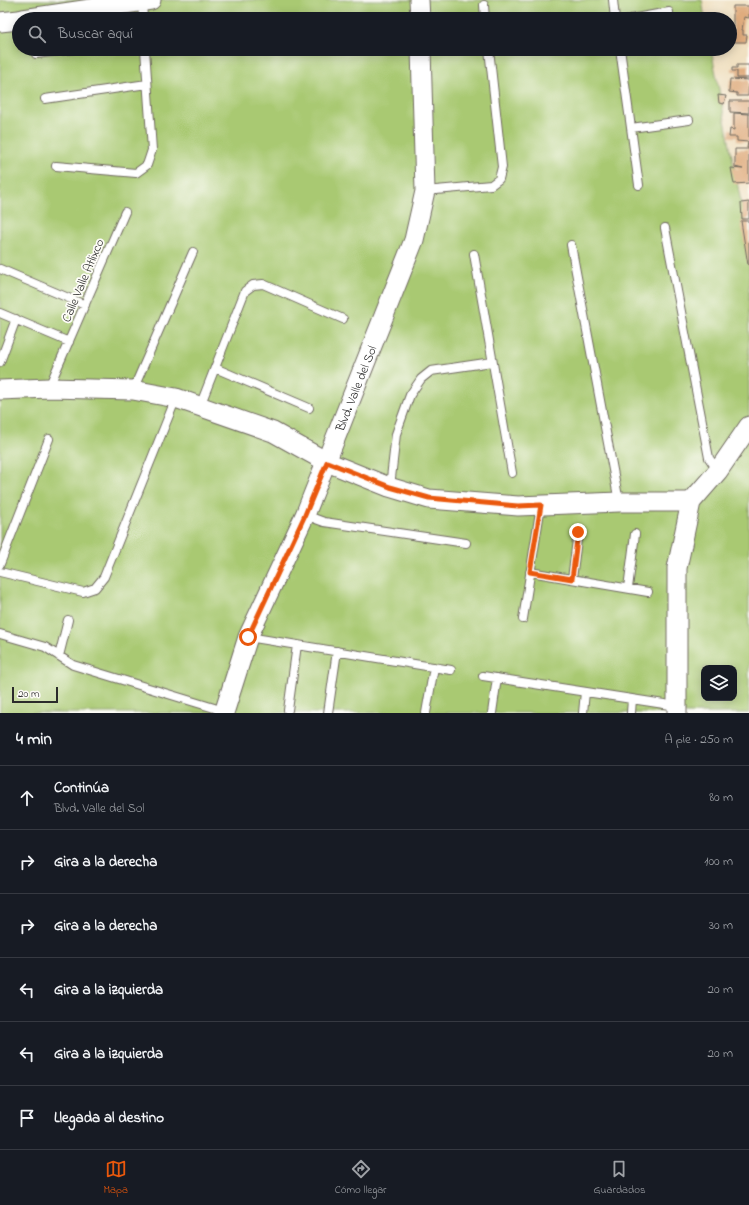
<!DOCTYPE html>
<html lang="es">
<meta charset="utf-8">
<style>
body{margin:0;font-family:"Indie Flower",sans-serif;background:#20242c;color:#f1f3f6}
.controls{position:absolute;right:12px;bottom:12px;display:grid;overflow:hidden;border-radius:8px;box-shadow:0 2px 10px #0003}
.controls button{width:36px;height:36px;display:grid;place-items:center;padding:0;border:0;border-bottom:1px solid #363941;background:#171b24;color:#f1f3f6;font:20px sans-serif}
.scale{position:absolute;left:12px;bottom:10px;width:46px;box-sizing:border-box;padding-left:4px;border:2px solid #2b2b2b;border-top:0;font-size:11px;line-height:14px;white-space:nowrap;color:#2b2b2b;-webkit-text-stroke:3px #fdfcf7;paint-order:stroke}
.stop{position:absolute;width:12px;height:12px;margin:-9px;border:3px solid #ea580c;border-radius:50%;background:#fff}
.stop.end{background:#ea580c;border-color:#fff;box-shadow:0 1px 4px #0008}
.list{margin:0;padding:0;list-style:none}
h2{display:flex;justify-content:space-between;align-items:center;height:52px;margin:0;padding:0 16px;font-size:17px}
h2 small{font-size:13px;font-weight:400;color:#9ea1a6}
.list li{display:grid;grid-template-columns:26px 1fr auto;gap:12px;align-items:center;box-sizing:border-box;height:64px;padding:0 16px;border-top:1px solid #363941}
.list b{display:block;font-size:15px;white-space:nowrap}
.list p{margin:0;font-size:13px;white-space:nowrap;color:#9ea1a6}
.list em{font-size:13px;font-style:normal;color:#9ea1a6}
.icon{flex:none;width:22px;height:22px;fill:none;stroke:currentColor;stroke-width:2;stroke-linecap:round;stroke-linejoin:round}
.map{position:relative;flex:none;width:749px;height:713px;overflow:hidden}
.search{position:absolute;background:#171b24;box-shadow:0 2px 10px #0003;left:12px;right:12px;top:12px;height:44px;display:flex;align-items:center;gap:10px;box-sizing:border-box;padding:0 14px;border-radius:22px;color:#9ea1a6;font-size:15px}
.sheet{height:436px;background:#171b24}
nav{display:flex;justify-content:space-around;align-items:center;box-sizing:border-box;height:56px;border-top:1px solid #363941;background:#171b24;font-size:11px;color:#9ea1a6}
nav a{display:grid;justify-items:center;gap:2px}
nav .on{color:#ea580c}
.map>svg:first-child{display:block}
</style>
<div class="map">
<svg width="749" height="713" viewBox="0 0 749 713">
<rect width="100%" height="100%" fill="#fdfcf7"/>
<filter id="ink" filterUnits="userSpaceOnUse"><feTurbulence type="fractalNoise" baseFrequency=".025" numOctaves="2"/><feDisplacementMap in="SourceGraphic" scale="8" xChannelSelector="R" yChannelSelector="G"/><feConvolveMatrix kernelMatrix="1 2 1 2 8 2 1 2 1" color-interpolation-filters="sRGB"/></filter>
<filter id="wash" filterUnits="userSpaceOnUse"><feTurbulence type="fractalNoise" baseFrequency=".012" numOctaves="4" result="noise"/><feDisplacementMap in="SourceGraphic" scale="16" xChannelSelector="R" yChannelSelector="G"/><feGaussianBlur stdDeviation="0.9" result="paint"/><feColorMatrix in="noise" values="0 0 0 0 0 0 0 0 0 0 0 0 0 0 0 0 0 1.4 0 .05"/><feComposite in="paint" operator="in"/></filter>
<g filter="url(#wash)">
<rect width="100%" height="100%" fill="#f0e0c1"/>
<!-- green -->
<path fill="#a9c972" stroke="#6a7a4e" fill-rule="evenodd" d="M0,0h702l3,19h-686v30h692l38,194v470h-749zM704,668h30v30h-30z"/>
<g id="blocks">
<!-- building -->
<path fill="#dfac7e" d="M733,6h16v12l-5,-1 -2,13h1v5h4l-1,7h-13z
M737,65h12v13h-12v-7h-5v-3h5z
M730,79l19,1 -1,16h-11v-3l-8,-1z
M718,95l8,1 -2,8 -5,-1z
M730,101h19v12l-19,-1z
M734,113l15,1v34h-2l1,-6 -11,-1v-4h-8l1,-8 4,1z
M735,149h14v34l-15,1 -3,-16 12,1 -8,-2z
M749,202v17h-7l-1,-16z
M741,221h8v44h-1z"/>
</g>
</g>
<g filter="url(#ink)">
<use href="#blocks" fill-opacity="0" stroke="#706a60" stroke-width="1"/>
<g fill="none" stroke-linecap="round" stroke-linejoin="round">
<defs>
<path id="service" d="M613,0l2,19
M142,1l1,18
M484,5l1,14
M630,19l39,-7
M620,49l19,136
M36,54l39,-5
M45,99l102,-15
M631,128l58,-8
M56,166l80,7 11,-8 5,-15 -7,-101
M425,191l66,-6 8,-6 3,-12 -13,-118
M665,228l44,230 9,13
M571,245l48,257
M474,254l38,219
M0,269l85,36
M0,313l69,29
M0,362l16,-43
M215,368l94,40
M49,387l76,-175
M133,390l60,-138
M200,406l45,-115 8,-6 10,-1 80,35
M390,487l6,-53 14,-39 11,-16 10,-8 61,-9
M305,515l19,7 142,21
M0,564l49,-125
M0,572l83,20 12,-4 9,-11 72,-179
M530,572l118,20
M572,579l6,-47
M628,588l7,-54
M523,619l18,-114
M0,634l45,13 28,18 151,46
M248,637l203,33
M59,656l9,-36
M483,676l194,30
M288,710l9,-65
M328,713l9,-62
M426,713l8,-46
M492,713l5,-35
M583,713l2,-21
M631,713l1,-14"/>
<g id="tertiary">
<path d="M419,0l1,19"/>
<path d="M23,19l128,-19"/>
<path d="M0,22l19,-2"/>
<path d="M0,390l49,-2 84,2 43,8 97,34 54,30 62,25 40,12 89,7 101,-4h72"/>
<path id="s1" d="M224,713l24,-76 57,-122 109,-275 11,-49 -4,-142"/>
<path d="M677,713v-145l14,-66 27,-31 31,-45"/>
</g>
</defs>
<!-- service casing -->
<use href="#service" stroke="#706a60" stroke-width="10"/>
<!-- tertiary casing -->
<use href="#tertiary" stroke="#706a60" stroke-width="21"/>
<!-- service -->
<use href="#service" stroke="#fff" stroke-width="8"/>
<!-- tertiary -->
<use href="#tertiary" stroke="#fff" stroke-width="19"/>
</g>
</g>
<g fill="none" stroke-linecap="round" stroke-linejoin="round" filter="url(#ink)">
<!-- route -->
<path stroke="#ea580c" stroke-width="5" d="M248,637l57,-122 22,-53 63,25 39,11 89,8 23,-1 -11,67 42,7 6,-47"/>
</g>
<g text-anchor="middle" stroke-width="3.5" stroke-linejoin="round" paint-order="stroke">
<!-- street labels -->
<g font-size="13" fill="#2b2b2b" stroke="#fdfcf7">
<text transform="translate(82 280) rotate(-67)" y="5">Calle Valle Atlixco</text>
<text dy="5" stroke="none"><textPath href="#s1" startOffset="351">Blvd. Valle del Sol</textPath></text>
</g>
</g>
</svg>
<div class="controls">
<button><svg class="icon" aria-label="layers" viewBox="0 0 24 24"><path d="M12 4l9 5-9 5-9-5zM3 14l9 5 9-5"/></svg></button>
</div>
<div class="scale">20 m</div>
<div class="stop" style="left:248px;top:637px"></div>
<div class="stop end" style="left:578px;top:532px"></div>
<div class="search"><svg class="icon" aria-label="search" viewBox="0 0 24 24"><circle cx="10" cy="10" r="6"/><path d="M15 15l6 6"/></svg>Buscar aquí</div>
</div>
<section class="sheet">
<h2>4 min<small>A pie · 250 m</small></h2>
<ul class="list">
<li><svg class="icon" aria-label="ahead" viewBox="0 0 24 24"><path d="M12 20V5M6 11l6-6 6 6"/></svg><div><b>Continúa</b><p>Blvd. Valle del Sol</p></div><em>80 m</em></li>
<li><svg class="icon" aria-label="right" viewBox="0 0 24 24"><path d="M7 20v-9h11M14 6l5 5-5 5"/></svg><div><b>Gira a la derecha</b></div><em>100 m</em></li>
<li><svg class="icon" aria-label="right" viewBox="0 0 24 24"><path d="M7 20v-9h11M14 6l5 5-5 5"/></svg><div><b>Gira a la derecha</b></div><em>30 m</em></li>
<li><svg class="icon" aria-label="left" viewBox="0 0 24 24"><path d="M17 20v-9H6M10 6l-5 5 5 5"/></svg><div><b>Gira a la izquierda</b></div><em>20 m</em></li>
<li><svg class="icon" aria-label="left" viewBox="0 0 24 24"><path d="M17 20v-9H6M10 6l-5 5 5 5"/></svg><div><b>Gira a la izquierda</b></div><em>20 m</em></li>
<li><svg class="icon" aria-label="arrive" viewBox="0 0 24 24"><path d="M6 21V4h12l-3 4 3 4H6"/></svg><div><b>Llegada al destino</b></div></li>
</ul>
</section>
<nav>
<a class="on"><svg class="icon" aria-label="map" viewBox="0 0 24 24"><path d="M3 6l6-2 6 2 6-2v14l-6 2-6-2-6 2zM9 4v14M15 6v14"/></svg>Mapa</a>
<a><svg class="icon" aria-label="directions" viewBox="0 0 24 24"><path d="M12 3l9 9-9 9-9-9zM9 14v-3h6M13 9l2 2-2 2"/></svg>Cómo llegar</a>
<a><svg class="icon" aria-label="saved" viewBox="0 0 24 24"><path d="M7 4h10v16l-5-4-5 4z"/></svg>Guardados</a>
</nav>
